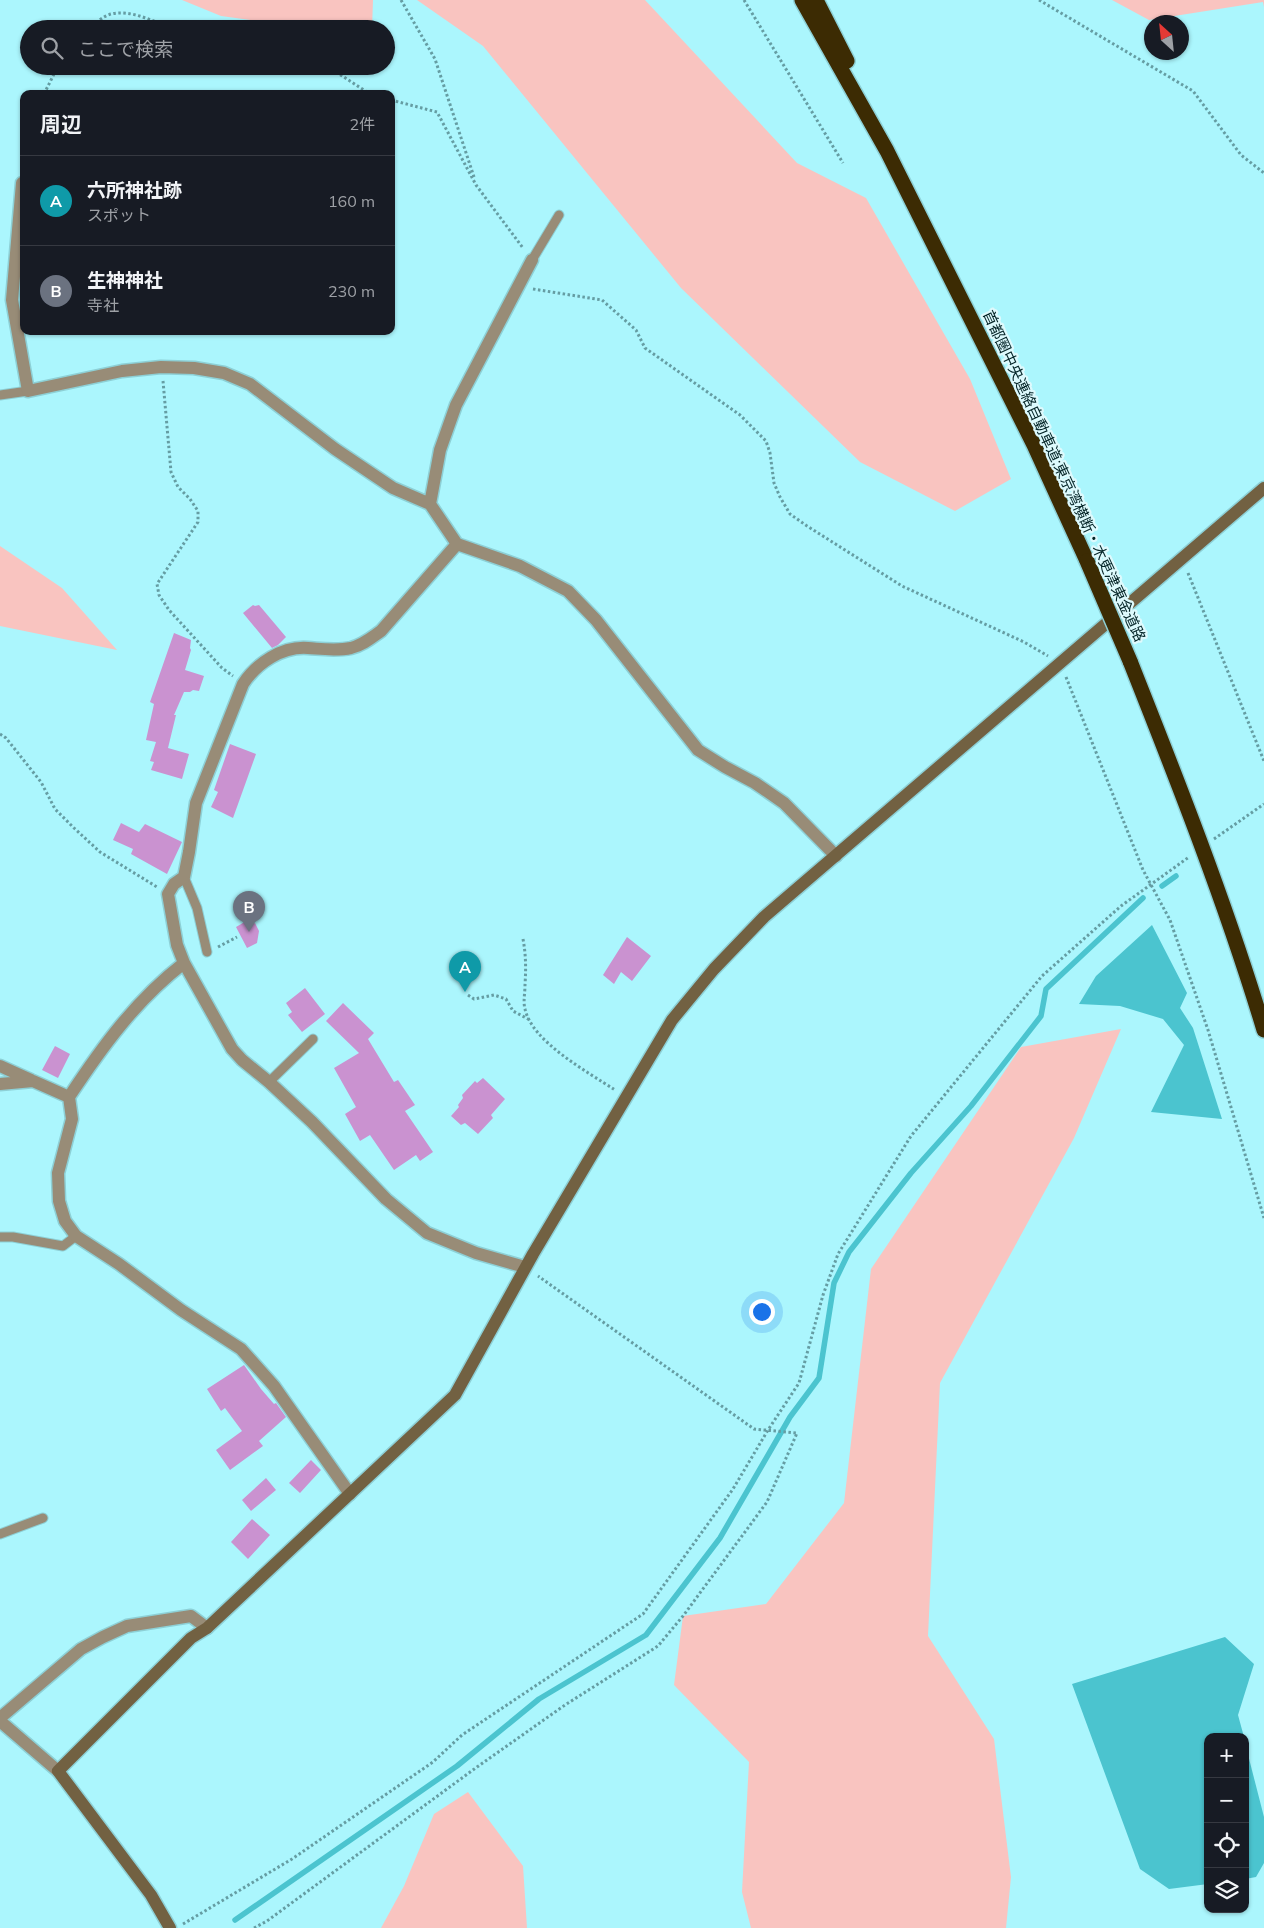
<!DOCTYPE html>
<html lang="ja">
<meta charset="utf-8">
<style>
body{margin:0;font-family:Mulish,"Noto Sans JP",sans-serif;background:#242831;color:#f1f3f6}
.controls{position:absolute;right:15px;bottom:15px;display:grid;overflow:hidden;border-radius:10px;box-shadow:0 1px 4px #0004}
.controls button{width:45px;height:45px;display:grid;place-items:center;padding:0;border:0;border-bottom:1px solid #363941;background:#171b24;color:#f1f3f6;font:25px sans-serif}
.compass{position:absolute;left:1144px;top:15px;width:45px;height:45px;border-radius:50%;background:#171b24;box-shadow:0 1px 4px #0004;rotate:333deg}
.you{position:absolute;left:761px;top:1311px;width:18px;height:18px;margin:-12px;border:4px solid #fff;border-radius:50%;background:#1a73e8;box-shadow:0 0 0 8px #1a73e833}
.badge{display:grid;place-items:center;width:32px;height:32px;border-radius:50%;background:#db2777;color:#fff;font-size:16px;font-weight:700}
.pin{position:absolute;translate:-50% -41px;filter:drop-shadow(0 1px 2px #0008)}
.pin::after{content:'';position:absolute;top:26px;width:18px;height:15px;background:inherit;clip-path:polygon(0 0,100% 0,50% 100%)}
.list{margin:0;padding:0;list-style:none}
h2{display:flex;justify-content:space-between;align-items:center;height:65px;margin:0;padding:0 20px;font-size:21px}
h2 small{font-size:16px;font-weight:400;color:#9ea1a6}
.list li{display:grid;grid-template-columns:32px 1fr auto;gap:15px;align-items:center;box-sizing:border-box;height:90px;padding:0 20px;border-top:1px solid #363941}
.list b{display:block;font-size:19px;white-space:nowrap}
.list p{margin:0;font-size:16px;white-space:nowrap;color:#9ea1a6}
.list em{font-size:16px;font-style:normal;color:#9ea1a6}
.icon{flex:none;width:28px;height:28px;fill:none;stroke:currentColor;stroke-width:2;stroke-linecap:round;stroke-linejoin:round}
.map{position:relative;flex:none;width:1264px;height:1928px;overflow:hidden}
.search{position:absolute;background:#171b24;box-shadow:0 1px 4px #0004;left:20px;top:20px;width:375px;height:55px;display:flex;align-items:center;gap:12px;box-sizing:border-box;padding:0 18px;border-radius:28px;color:#9ea1a6;font-size:19px}
.panel{position:absolute;background:#171b24;box-shadow:0 1px 4px #0004;left:20px;top:90px;width:375px;height:245px;border-radius:10px}
.map>svg:first-child{display:block}
</style>
<div class="map">
<svg width="1264" height="1928" viewBox="0 0 1264 1928">
<rect width="100%" height="100%" fill="#abf6fd"/>
<!-- green -->
<path fill="#f9c4c0" d="M182,0h191l-1,29h-55l-96,-13z
M417,0h228l152,163 69,35 104,181 41,100 -56,32 -95,-49 -179,-174 -198,-242z
M1112,0h152v7l-1,-5 -114,18z
M0,546l62,42 55,62 -117,-24z
M1121,1029l-47,109 -134,245 -12,253 66,103 17,138 -5,51h-255l-9,-36 7,-130 -75,-77 9,-69 83,-12 78,-101 27,-234 150,-222z
M468,1792l55,74 4,62h-146l23,-42 30,-72z"/>
<!-- water -->
<path fill="#4bc4cf" d="M1152,925l35,68 -7,15 13,20 29,91 -71,-7 33,-67 -21,-26 -43,-13 -41,-2 17,-28z
M1225,1637l29,27 -16,51 6,22h-36v147l-39,5 -29,-20 -68,-185z
M1245,1743l19,74v46l-8,14 -11,2z"/>
<g fill="none" stroke-linecap="round" stroke-linejoin="round">
<!-- stream -->
<path stroke="#4bc4cf" stroke-width="5.5" d="M1162,886l14,-10
M235,1920l222,-154 82,-67 107,-64 74,-97 70,-121 29,-39 15,-95 15,-31 62,-79 60,-67 70,-90 5,-27 97,-91"/>
</g>
<!-- building -->
<path fill="#ca92d0" d="M253,605l2,1 4,-1 27,32 -8,8 -6,3 -29,-35z
M174,633l17,7 -1,8 1,2 -6,20 19,6 -5,15 -6,-1 -3,2h-6l-10,23h2l-8,33 21,6 -7,25 -31,-9 3,-8 -4,-1 6,-19 -10,-2 8,-36 -4,-2z
M230,744l26,10 -23,64 -22,-11 7,-15 -4,-2z
M121,823l18,9 6,-8 37,18 -15,32 -36,-20 2,-5 -20,-9z
M248,920l3,5 4,-2 4,8 -2,12 -10,5 -11,-21z
M627,937l24,19 -19,25 -11,-9 -7,12 -11,-9z
M305,988l20,26 -23,18 -14,-17 4,-3 -6,-9z
M343,1003l31,30 -6,6 26,43 4,-2 17,25 -10,6 28,41 -13,9 -4,-6 -22,15 -24,-35 -10,6 -15,-27 11,-7 -22,-39 25,-15 -33,-32z
M55,1046l15,8 -12,24 -16,-8z
M483,1078l22,21 -14,16 2,3 -15,16 -13,-11 -4,2 -10,-9 8,-9 -1,-2 5,-7 -1,-3 13,-14 2,2z
M244,1365l17,24 13,15 2,-1 10,14 -27,24 4,5 -33,24 -14,-20 26,-19 -17,-23 -4,3 -14,-22z
M311,1460l10,10 -21,23 -11,-10z
M266,1478l10,12 -25,21 -9,-11z
M252,1519l18,16 -22,24 -17,-17z"/>
<g fill="none" stroke-linecap="round" stroke-linejoin="round">
<defs>
<path id="lane" d="M532,260l27,-45
M0,395l28,-4
M184,877l13,31 10,44
M269,1082l44,-43
M0,1237h13l50,9 13,-10
M0,1534l43,-16"/>
<path id="street" d="M22,183l-10,117 16,91 94,-20 39,-4 33,1 30,5 26,11 85,65 58,39 37,16 27,40 63,22 48,25 28,29 102,130 27,17 30,16 29,20 52,53
M430,504l10,-54 16,-45 76,-145
M457,544l-76,87c-10,7 -18,14 -30,17 -15,3 -28,1 -43,0 -26,-2 -51,15 -65,36l-47,119 -7,49 -5,25 -10,7 -6,10 9,51 7,18 48,86 10,11 27,22 43,40 74,77 41,34 49,20 49,14
M184,963c-48,37 -82,84 -115,134l3,22 -14,54 1,28 6,20 11,15 43,28 62,46 60,39 33,37 76,108
M0,1066l31,14
M0,1084l33,-3 36,16
M0,1718l81,-69 22,-12 24,-11 64,-10 16,12
M0,1721l58,50"/>
<path id="secondary" d="M170,1928l-19,-33 -93,-124 133,-133 16,-10 248,-233 78,-141 139,-234 42,-51 50,-52 500,-429"/>
<path id="highway" d="M802,0l85,151 147,294 53,116
M816,0l31,61
M1130,661c48,121 96,243 134,369"/>
</defs>
<!-- lane casing -->
<use href="#lane" stroke="#8dd0d6" stroke-width="11"/>
<!-- street casing -->
<use href="#street" stroke="#8dd0d6" stroke-width="15"/>
<!-- secondary casing -->
<use href="#secondary" stroke="#8dd0d6" stroke-width="15"/>
<!-- highway casing -->
<use href="#highway" stroke="#8dd0d6" stroke-width="18"/>
<!-- path -->
<path stroke="#659da3" stroke-width="3" stroke-dasharray="2.5 2.5" stroke-linecap="butt" d="M401,0l34,59 39,118
M744,0l99,163
M1039,0l154,91 48,64 23,18
M88,29c7,-5 15,-13 23,-15 20,-5 44,8 62,15
M317,66l16,4 37,24
M44,94l14,-28
M391,100l46,12 39,73 47,63
M533,289l69,11 34,30 9,18 95,67 26,26 4,12 4,30 6,14 10,17 17,12 95,60 122,56 24,14
M163,381l8,91 7,15 12,12 8,12v11l-41,62 2,11 10,15 53,58 11,8
M1188,573l76,188
M1066,677l77,193 27,50 38,110 56,188
M0,734l6,4 35,44 14,27 19,19 26,24 57,35
M1214,839l50,-35
M523,939c3,16 3,30 2,46 0,8 -2,17 0,24 7,33 63,63 90,81
M218,947l19,-10
M468,995l6,4 20,-4 12,4 7,12 15,8
M183,1924l109,-65 141,-97 29,-27 181,-121 90,-125 35,-59 31,-47 24,-88 15,-41 73,-118 131,-160 79,-70 68,-49
M254,1928l13,-7 210,-154 88,-62 93,-59 25,-30 84,-114 30,-69 -43,-4 -216,-153"/>
<!-- lane -->
<use href="#lane" stroke="#988c77" stroke-width="9"/>
<!-- street -->
<use href="#street" stroke="#988c77" stroke-width="12"/>
<!-- secondary -->
<use href="#secondary" stroke="#726142" stroke-width="12"/>
<!-- highway -->
<use href="#highway" stroke="#3c2b03" stroke-width="15"/>
<defs>
<path id="highway-bridge" d="M1087,561l43,100"/>
</defs>
<!-- highway-bridge casing -->
<use href="#highway-bridge" stroke="#8dd0d6" stroke-width="18" stroke-linecap="butt"/>
<!-- highway-bridge -->
<use href="#highway-bridge" stroke="#3c2b03" stroke-width="15"/>
</g>
<g text-anchor="middle" stroke-width="4.5" stroke-linejoin="round" paint-order="stroke">
<!-- street labels -->
<g font-size="15" fill="#042427" stroke="#defafd">
<text transform="translate(1064 476) rotate(65)" y="5">首都圏中央連絡自動車道;東京湾横断・木更津東金道路</text>
</g>
</g>
</svg>
<div class="controls">
<button>+</button>
<button>−</button>
<button><svg class="icon" aria-label="locate" viewBox="0 0 24 24"><circle cx="12" cy="12" r="6"/><path d="M12 2v4M12 18v4M2 12h4M18 12h4"/></svg></button>
<button><svg class="icon" aria-label="layers" viewBox="0 0 24 24"><path d="M12 4l9 5-9 5-9-5zM3 14l9 5 9-5"/></svg></button>
</div>
<svg class="compass" viewBox="-18 -18 36 36"><path d="M0-13l5 13h-10z" fill="#e53935"/><path d="M0 13l5-13h-10z" fill="#9ea1a6"/></svg>
<div class="you"></div>
<div class="pin badge" style="left:465px;top:992px;background:#0f9aa8">A</div>
<div class="pin badge" style="left:249px;top:932px;background:#6b7280">B</div>
<div class="search"><svg class="icon" aria-label="search" viewBox="0 0 24 24"><circle cx="10" cy="10" r="6"/><path d="M15 15l6 6"/></svg>ここで検索</div>
<section class="panel">
<h2>周辺<small>2件</small></h2>
<ul class="list">
<li><span class="badge" style="background:#0f9aa8">A</span><div><b>六所神社跡</b><p>スポット</p></div><em>160 m</em></li>
<li><span class="badge" style="background:#6b7280">B</span><div><b>生神神社</b><p>寺社</p></div><em>230 m</em></li>
</ul>
</section>
</div>
